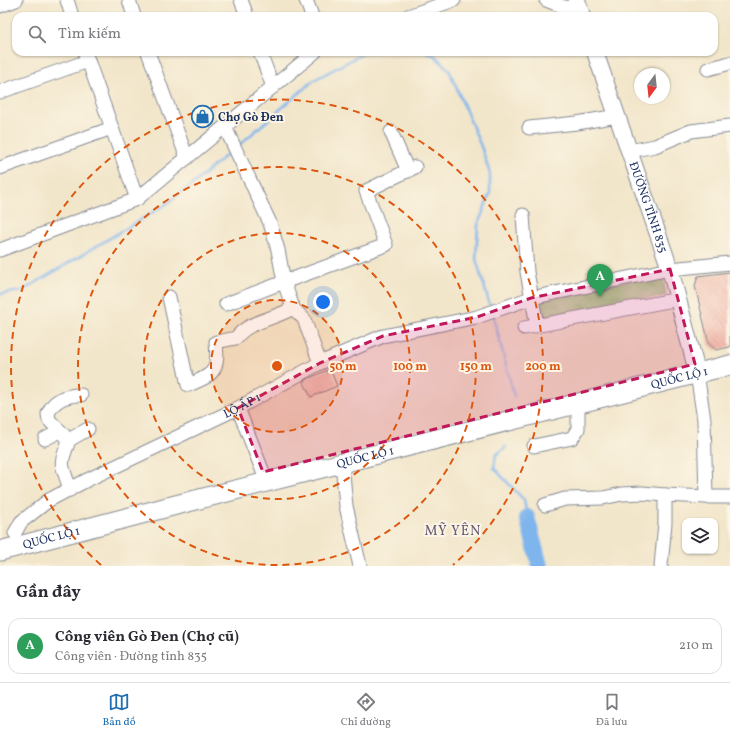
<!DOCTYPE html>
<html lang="vi">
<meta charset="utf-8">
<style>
body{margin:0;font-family:Vollkorn,serif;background:#f7f7f7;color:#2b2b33}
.controls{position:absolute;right:12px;bottom:12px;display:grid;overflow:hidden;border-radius:8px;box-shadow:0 1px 3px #0004}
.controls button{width:36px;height:36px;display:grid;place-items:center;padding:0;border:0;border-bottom:1px solid #e1e1e2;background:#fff;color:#2b2b33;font:20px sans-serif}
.compass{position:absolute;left:634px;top:68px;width:36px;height:36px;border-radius:50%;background:#fff;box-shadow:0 1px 3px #0004;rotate:195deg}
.you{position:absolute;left:323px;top:302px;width:14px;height:14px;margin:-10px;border:3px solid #fff;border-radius:50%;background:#1a73e8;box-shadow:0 0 0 6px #1a73e833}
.badge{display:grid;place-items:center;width:26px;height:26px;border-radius:50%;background:#1f6fb2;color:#fff;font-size:13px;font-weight:700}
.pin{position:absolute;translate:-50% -33px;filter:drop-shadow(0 1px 2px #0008)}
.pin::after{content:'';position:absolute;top:21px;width:14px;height:12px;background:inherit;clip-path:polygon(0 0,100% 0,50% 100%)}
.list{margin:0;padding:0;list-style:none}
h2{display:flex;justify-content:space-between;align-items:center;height:52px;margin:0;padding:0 16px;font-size:17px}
h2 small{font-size:13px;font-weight:400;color:#7c7c81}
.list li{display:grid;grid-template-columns:26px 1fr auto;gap:12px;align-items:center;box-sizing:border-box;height:56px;margin:0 8px 8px;padding:0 8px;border:1px solid #e1e1e2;border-radius:12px}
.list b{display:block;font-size:15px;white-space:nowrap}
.list p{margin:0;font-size:13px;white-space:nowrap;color:#7c7c81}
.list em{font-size:13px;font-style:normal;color:#7c7c81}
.icon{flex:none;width:22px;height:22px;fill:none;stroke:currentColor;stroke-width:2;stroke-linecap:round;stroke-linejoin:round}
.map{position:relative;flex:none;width:730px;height:566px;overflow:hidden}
.search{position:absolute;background:#fff;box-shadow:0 1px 3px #0004;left:12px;right:12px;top:12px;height:44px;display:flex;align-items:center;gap:10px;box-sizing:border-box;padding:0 14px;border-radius:12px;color:#7c7c81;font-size:15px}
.sheet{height:116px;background:#fff}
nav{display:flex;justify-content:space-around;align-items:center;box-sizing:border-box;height:56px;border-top:1px solid #e1e1e2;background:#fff;font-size:11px;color:#7c7c81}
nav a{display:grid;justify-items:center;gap:2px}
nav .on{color:#1f6fb2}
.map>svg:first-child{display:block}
</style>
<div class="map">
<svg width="730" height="566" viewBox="0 0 730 566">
<defs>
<pattern id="grass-tufts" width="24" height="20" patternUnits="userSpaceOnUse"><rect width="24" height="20" fill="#96cd7f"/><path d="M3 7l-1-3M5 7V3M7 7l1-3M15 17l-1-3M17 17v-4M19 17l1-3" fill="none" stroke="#81b070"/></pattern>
<pattern id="building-back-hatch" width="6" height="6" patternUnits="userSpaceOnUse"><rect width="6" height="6" fill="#f2b1a4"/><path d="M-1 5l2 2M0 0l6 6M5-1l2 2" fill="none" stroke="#c39089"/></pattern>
</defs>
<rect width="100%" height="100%" fill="#fcf5e5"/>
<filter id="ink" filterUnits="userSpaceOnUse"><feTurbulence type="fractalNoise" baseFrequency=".025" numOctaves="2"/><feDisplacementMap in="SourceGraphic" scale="8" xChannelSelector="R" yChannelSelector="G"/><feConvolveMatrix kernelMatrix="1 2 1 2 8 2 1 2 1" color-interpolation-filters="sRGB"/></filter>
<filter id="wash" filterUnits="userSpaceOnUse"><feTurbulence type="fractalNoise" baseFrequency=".012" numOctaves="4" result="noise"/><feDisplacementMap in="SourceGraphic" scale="16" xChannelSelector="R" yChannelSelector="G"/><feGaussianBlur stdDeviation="0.9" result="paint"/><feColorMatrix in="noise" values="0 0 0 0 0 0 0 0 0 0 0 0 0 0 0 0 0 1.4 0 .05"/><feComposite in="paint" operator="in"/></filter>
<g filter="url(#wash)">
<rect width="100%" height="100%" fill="#f2e6ca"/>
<!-- grass -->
<path fill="url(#grass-tufts)" stroke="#587e6e" d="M662,275l4,20 -128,24 -4,-21z"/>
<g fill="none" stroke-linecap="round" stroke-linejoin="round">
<!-- stream -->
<path stroke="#7eb5ed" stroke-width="2.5" d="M426,52l9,4 14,14 33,79 8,25v19l-12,32 -2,34 15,50
M238,146l76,-66 52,-28
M0,294l22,-3 143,-86 28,-21 38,-33
M493,315l21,81
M506,447l-10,8 -2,13 30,32 3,17"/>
<!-- river -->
<path stroke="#7eb5ed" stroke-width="16" d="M527,517l13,49"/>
</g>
<g id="blocks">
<!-- building -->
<path fill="url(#building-back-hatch)" d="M730,272v75l-14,3 -7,-6 -14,-58 3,-10z
M330,369l7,17 -26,11 -8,-16z"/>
</g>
</g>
<g filter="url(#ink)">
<use href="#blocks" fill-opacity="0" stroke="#868a94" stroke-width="1"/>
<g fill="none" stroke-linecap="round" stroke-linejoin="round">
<defs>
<g id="minor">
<path d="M67,0l5,16"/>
<path d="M129,0l5,16"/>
<path d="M241,0l6,16"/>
<path d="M306,0l6,16"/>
<path d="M546,0l18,7 16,1"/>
<path d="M0,6l16,-6"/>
<path d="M408,16l46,-16"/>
<path d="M85,52l52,147"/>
<path d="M148,52l39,106"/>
<path d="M260,52l13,35"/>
<path d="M708,69l22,-6"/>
<path d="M0,92l88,-31"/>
<path d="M225,127l45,96 8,27 6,32 9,26 11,11 16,44"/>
<path d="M529,128l48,-5 40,-7"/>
<path d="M391,132l17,39"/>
<path d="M629,151l26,-5 36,-15 39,-5"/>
<path d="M0,168l112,-40"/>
<path d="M523,215l4,57 10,53"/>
<path d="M0,250l137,-51 178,-147"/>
<path d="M169,297l19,88c26,-10 31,-14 28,-43l20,-4c12,-17 39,-19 57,-30"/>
<path d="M226,304l58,-22 102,-37 -20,-54 49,-24"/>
<path d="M524,328l155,-29"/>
<path d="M238,408l25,64"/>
<path d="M45,439l15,-8"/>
<path d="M69,440l-20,-20 -1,-6c5,-14 18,-19 33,-19"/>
<path d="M534,446l38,-8 6,-9v-26"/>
<path d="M342,463l4,43 14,60"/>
<path d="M70,490c-2,-8 -5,-15 -7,-22 -3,-8 4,-20 6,-28l19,-11"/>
<path d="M706,497h24"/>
<path d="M545,505l20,-6 38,-1 19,-4 20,-1 23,2"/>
<path id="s1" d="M15,533l6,-11 28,-22 38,-20 151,-72 82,-45 63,-27 94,-19 54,-19 139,-29 60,-6"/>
<path d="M661,566l4,-43v-28l41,2 -2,-77 -7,-47"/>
</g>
<g id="major">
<path d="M577,0l5,16"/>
<path id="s2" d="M595,52l75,217 25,95"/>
</g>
<g id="highway">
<path id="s3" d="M0,551l168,-44 562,-142"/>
</g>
</defs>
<!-- minor casing -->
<use href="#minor" stroke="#868a94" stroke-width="15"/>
<!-- major casing -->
<use href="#major" stroke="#868a94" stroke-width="18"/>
<!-- highway casing -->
<use href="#highway" stroke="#868a94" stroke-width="21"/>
<!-- minor -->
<use href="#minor" stroke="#fff" stroke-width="13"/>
<!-- major -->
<use href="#major" stroke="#fff" stroke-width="16"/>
<!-- highway -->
<use href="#highway" stroke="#fff" stroke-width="19"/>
</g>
</g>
<!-- marked area -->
<path fill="#c2185b" fill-opacity="0.2" stroke="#c2185b" stroke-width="3" stroke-dasharray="8 5" stroke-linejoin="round" d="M670,269l25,95 -432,108 -25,-64 82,-45 63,-27 94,-19 54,-19z"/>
<!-- distance rings -->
<circle cx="277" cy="366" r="66" fill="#de5710" fill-opacity=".12"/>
<g fill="none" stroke="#de5710" stroke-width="2" stroke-dasharray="7 5">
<circle cx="277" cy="366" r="66"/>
<circle cx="277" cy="366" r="133"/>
<circle cx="277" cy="366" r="199"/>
<path d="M101 565A266 266 0 1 1 453 565"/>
</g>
<!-- icons -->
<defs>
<symbol id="shop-ring" viewBox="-11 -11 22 22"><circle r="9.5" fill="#fcf5e5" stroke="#1f6fb2" stroke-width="1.5"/><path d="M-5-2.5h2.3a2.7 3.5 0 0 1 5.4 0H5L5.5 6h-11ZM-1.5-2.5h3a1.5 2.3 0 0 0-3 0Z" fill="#1f6fb2"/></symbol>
</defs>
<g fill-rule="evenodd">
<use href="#shop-ring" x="190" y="104" width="25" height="25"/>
</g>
<g text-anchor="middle" stroke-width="4" stroke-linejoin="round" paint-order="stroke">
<!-- poi labels -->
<g font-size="12" font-weight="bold" fill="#1b2f5e" stroke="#fcf5e5" text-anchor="start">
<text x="218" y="121">Chợ Gò Đen</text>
</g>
<!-- street labels -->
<g font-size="12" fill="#1b2f5e" stroke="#fcf5e5">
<text dy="4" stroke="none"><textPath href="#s2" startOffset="164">ĐƯỜNG TỈNH 835</textPath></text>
<text dy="4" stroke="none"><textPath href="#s3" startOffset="701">QUỐC LỘ 1</textPath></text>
<text dy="4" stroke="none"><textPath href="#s1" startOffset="263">LỘ ẤP 1</textPath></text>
<text dy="4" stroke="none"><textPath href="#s3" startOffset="377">QUỐC LỘ 1</textPath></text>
<text dy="4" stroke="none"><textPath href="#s3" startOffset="53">QUỐC LỘ 1</textPath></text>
</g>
<!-- quarter labels -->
<g font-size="14" letter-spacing="1" fill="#665c76" stroke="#fcf5e5">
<text x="453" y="535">MỸ YÊN</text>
</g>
</g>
<circle cx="277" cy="366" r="6" fill="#de5710" stroke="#fcf5e5" stroke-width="2"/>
<g font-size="12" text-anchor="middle" font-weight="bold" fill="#de5710" stroke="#fcf5e5" stroke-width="4" stroke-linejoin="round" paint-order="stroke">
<text x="343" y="370">50 m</text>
<text x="410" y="370">100 m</text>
<text x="476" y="370">150 m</text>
<text x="543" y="370">200 m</text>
</g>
</svg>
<div class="controls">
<button><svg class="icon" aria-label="layers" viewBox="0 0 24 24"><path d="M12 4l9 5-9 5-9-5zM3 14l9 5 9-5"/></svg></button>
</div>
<svg class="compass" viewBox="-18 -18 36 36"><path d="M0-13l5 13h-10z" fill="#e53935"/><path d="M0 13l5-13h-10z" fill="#7c7c81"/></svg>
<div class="you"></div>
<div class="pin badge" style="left:600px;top:297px;background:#2e9e5b">A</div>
<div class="search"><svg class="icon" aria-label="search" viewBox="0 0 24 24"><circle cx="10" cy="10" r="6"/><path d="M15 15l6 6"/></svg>Tìm kiếm</div>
</div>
<section class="sheet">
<h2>Gần đây<small></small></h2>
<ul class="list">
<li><span class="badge" style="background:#2e9e5b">A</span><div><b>Công viên Gò Đen (Chợ cũ)</b><p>Công viên · Đường tỉnh 835</p></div><em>210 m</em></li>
</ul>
</section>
<nav>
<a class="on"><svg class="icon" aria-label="map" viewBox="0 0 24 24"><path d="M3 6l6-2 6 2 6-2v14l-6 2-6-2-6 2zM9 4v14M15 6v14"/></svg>Bản đồ</a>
<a><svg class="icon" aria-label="directions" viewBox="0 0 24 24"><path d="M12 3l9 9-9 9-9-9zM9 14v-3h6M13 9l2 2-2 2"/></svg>Chỉ đường</a>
<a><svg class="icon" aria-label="saved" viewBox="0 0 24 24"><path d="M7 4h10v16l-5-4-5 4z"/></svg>Đã lưu</a>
</nav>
